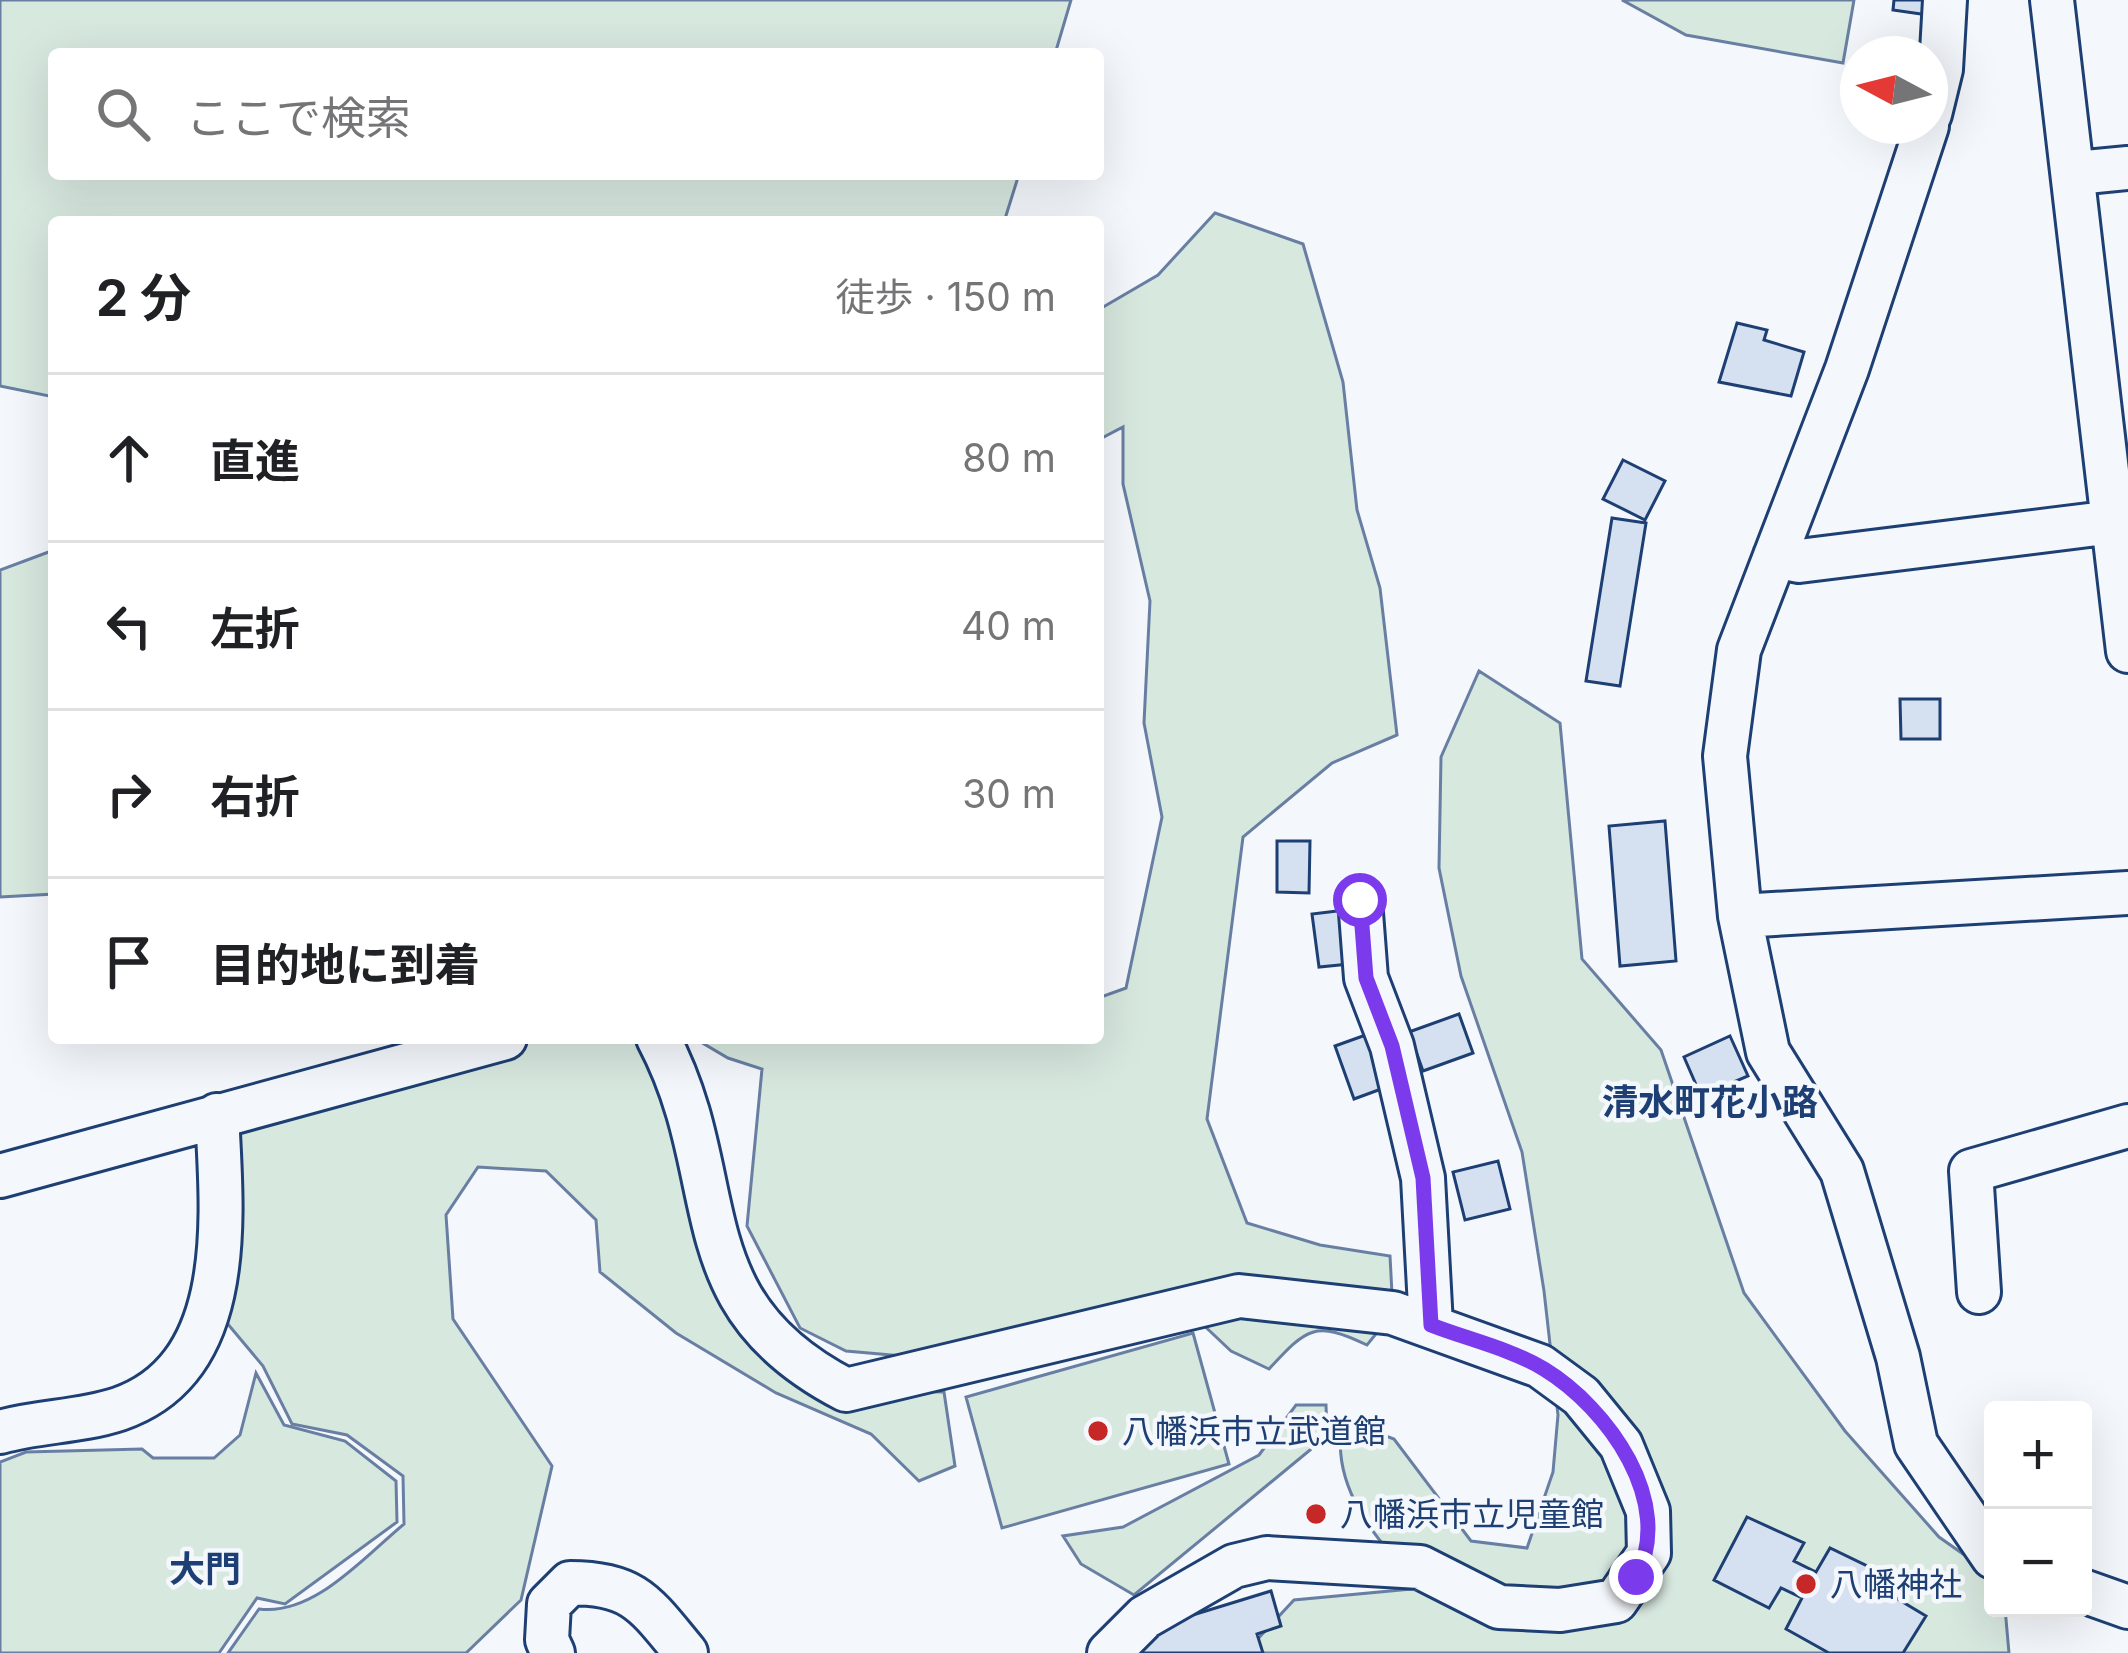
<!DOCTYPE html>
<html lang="ja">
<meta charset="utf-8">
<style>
body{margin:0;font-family:Inter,"Noto Sans JP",sans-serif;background:#f6f6f6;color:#202124}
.controls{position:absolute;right:36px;bottom:36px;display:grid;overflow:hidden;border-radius:12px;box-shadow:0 12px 48px #0002}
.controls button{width:108px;height:108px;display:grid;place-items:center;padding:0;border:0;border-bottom:3px solid #e0e0e0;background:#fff;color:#202124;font:60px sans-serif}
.compass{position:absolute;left:1840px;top:36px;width:108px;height:108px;border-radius:50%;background:#fff;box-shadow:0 12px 48px #0002;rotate:277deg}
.stop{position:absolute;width:36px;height:36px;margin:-27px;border:9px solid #7c3aed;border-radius:50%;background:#fff}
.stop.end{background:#7c3aed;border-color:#fff;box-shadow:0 3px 12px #0008}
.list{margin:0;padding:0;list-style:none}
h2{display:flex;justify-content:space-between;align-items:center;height:156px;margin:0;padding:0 48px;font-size:51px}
h2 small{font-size:39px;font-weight:400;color:#757577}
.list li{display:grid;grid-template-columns:78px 1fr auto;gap:36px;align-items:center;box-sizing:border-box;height:168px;padding:0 48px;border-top:3px solid #e0e0e0}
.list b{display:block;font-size:45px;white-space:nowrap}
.list em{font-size:39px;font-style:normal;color:#757577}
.icon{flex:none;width:66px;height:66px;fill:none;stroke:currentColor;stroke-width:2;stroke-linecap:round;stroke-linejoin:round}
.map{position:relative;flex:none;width:2128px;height:1653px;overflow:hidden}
.search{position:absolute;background:#fff;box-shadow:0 12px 48px #0002;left:48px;top:48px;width:1056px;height:132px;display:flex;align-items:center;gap:30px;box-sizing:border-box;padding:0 42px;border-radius:12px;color:#757577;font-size:45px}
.panel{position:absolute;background:#fff;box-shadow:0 12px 48px #0002;left:48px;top:216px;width:1056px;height:828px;border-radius:12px}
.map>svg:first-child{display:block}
</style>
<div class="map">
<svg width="2128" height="1653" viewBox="0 0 2128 1653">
<rect width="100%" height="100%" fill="#f4f7fb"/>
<!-- green -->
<path fill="#d7e8df" stroke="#687fa3" stroke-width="3" d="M0,0h1071l-16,54h-1001v120h965l-15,48h-950v175l-54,-11z
M1622,0h232l-11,63 -157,-28z
M1215,213l88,31 40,138 14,128 23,78 17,147 -65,28 -89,74 -36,282 40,104 73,22 70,11 3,57 -26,32c-52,-25 -60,-17 -98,24l-38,-18 -35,-33 -259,41 -91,-8 -46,-23 -53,-102 15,-157 -34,-11 -34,-20h404v-40l28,-10 36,-171 -18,-94 6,-122 -27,-117v-57l-25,13v-130l60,-35z
M54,550v344l-54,3v-327z
M1479,671l81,52 22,236 79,91 83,243 101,138 94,106 54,38v33h12l4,45h-774l18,-9 41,-44 128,-12c-44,-45 -94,-102 -79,-168l51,19 77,102 56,7 26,-76 5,-57 -14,-124 -22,-139 -61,-176 -22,-108 2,-111z
M501,1038h157l68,237 120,115 98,2 11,74 -36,15 -48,-47 -95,-41 -100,-60 -76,-61 -4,-52 -50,-49 -68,-4 -32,48 7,104 99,147 -31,134 -55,53h-238l31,-44c55,7 105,-52 145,-85l-1,-48 -56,-41 -55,-11 -29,-58 -52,-62 6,-189z
M1193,1333l36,131 -227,64 -36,-131z
M256,1373l28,52 61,16 51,40 1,41 -112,82 -28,-6 -38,55h-219v-191l26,-10 116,-3 11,9h61l26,-23z
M1296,1405h30l1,31 -193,159 -53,-31 -18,-28 60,-9 136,-72z"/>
<!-- building -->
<path fill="#d5e0f0" stroke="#1d3f73" stroke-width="3" d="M1894,0h43l-2,16 -42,-6z
M1737,323l30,7 -3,10 40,12 -13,44 -72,-14z
M1623,460l42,21 -20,39 -42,-21z
M1612,518l34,5 -26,163 -34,-5z
M1900,699h40v40h-39z
M1665,821l11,140 -56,5 -11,-140z
M1277,841h33l-1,52 -32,-1z
M1354,909l6,54 -41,4 -7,-53z
M1459,1014l14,39 -50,18 -14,-39z
M1374,1032l18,53 -38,14 -19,-53z
M1730,1036l18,40 -47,20 -17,-39z
M1498,1161l12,48 -45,11 -12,-48z
M1747,1517l57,26 -10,18 22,11 14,-24 64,31 -8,13 40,24 -23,37h-74l-43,-24 16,-31 -21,-10 -12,20 -55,-28z
M1271,1591l10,35 -24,8 6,19h-123l-6,-20z"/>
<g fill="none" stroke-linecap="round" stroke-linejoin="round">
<defs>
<path id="minor" d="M2052,0l76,651
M1930,114l11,-45 4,-69
M1927,126l-80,243 -108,281 -14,106 15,160 28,136 74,119 56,186 18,87 77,113
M2076,173l52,-5
M1775,556l24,5 314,-39
M1360,900l6,78 26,68 31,132 8,147
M1740,916l388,-23
M658,1038c76,143 17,264 188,352l393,-94 154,17 147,53 41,30 40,49 27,66 1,42 -33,48 -56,9 -61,-3 -79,-40 -153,-9 -33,8 -89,51 -36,36
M0,1176l505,-138
M1979,1292l-8,-121 157,-45
M0,1432c38,-11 80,-10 119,-23 119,-41 103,-195 98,-294
M2083,1591l45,16
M553,1653l-6,-13 2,-36 21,-21c65,0 76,22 116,70"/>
</defs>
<!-- minor casing -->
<use href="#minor" stroke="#1d3f73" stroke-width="48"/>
<!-- minor -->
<use href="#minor" stroke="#f4f7fb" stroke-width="42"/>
</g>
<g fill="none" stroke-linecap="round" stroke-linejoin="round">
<!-- route -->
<path stroke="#7c3aed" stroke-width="15" d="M1360,900l6,78 26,68 31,132 8,147c36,14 80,24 113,44 64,39 132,134 92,208"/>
</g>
<!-- markers -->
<g fill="#c62828" stroke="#f4f7fb" stroke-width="4.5">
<circle cx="1098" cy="1431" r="12"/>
<circle cx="1316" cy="1514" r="12"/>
<circle cx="1806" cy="1584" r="12"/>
</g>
<g text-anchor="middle" stroke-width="9" stroke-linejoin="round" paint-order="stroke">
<!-- poi labels -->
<g font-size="33" fill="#1d3f73" stroke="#f4f7fb" text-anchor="start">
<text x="1122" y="1443">八幡浜市立武道館</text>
<text x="1340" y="1526">八幡浜市立児童館</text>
<text x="1830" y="1596">八幡神社</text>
</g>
<!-- neighbourhood labels -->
<g font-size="36" font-weight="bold" fill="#1d3f73" stroke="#f4f7fb">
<text x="1710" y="1115">清水町花小路</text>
<text x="205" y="1582">大門</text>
</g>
</g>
</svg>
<div class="controls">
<button>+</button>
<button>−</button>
</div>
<svg class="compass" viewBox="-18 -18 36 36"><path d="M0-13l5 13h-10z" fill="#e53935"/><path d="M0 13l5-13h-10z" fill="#757577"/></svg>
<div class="stop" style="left:1360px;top:900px"></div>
<div class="stop end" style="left:1636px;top:1577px"></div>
<div class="search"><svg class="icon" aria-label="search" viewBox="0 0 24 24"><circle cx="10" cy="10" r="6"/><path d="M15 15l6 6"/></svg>ここで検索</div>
<section class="panel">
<h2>2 分<small>徒歩 · 150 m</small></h2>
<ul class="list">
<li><svg class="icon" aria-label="ahead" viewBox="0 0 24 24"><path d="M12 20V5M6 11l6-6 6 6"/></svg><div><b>直進</b></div><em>80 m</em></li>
<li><svg class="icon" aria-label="left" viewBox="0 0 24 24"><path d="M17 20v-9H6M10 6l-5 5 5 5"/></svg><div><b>左折</b></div><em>40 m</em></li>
<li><svg class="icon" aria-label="right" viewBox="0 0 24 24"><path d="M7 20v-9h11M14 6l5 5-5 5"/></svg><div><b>右折</b></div><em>30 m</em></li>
<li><svg class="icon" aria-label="arrive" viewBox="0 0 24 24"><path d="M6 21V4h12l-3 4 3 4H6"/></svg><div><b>目的地に到着</b></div></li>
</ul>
</section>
</div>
